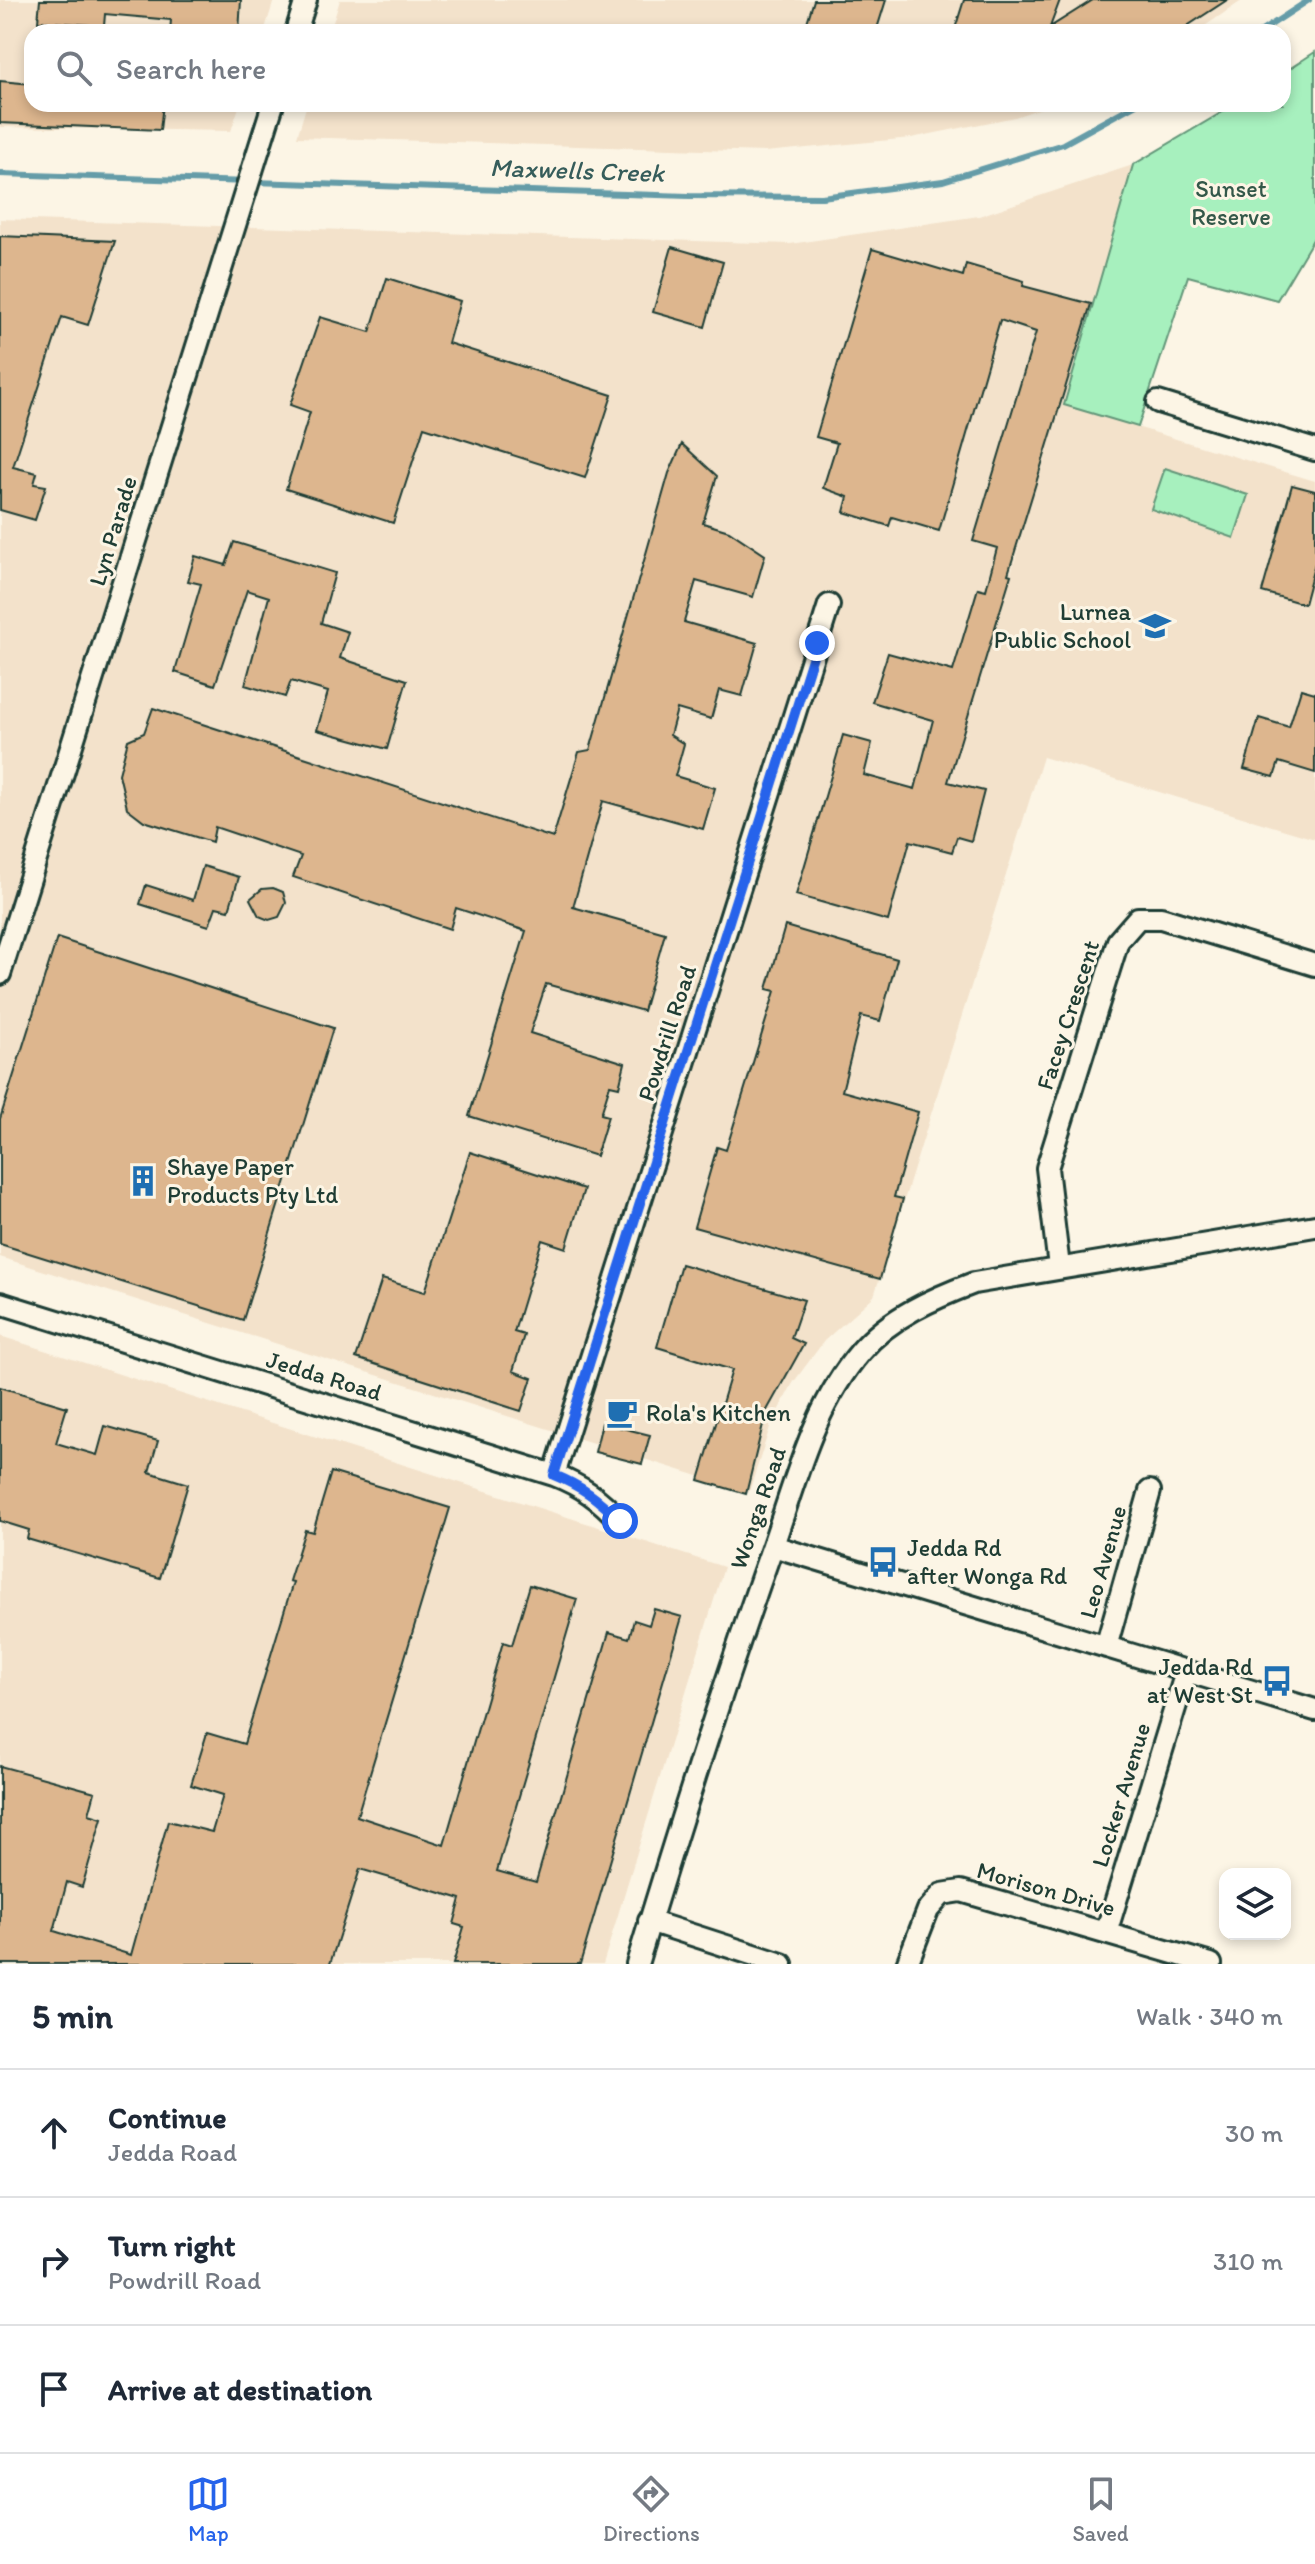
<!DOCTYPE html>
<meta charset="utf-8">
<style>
body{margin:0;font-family:Itim,sans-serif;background:#f6f6f7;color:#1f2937}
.controls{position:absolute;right:24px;bottom:24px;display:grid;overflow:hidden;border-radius:16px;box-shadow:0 4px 12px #0003}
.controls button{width:72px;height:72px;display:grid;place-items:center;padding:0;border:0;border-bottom:2px solid #e0e1e3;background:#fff;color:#1f2937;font:40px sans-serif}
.stop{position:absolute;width:24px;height:24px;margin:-18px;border:6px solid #2563eb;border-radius:50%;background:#fff}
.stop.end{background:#2563eb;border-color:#fff;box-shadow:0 2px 8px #0008}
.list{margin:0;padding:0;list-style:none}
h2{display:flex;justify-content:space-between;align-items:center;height:104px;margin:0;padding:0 32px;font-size:34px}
h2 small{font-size:26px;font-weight:400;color:#747a83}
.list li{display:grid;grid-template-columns:52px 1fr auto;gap:24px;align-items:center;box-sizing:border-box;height:128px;padding:0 32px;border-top:2px solid #e0e1e3}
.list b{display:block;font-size:30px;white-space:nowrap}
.list p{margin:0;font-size:26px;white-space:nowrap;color:#747a83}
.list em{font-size:26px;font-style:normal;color:#747a83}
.icon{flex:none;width:44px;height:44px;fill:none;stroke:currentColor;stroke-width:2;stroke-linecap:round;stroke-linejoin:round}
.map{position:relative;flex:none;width:1315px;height:1964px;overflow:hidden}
.search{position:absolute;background:#fff;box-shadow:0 4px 12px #0003;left:24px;right:24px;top:24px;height:88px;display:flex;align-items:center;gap:20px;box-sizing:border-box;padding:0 28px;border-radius:24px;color:#747a83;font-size:30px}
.sheet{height:488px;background:#fff}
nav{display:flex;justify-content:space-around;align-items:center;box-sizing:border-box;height:112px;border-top:2px solid #e0e1e3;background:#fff;font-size:22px;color:#747a83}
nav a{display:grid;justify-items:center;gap:4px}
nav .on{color:#2563eb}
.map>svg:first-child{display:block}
</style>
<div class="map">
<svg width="1315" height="1964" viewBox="0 0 1315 1964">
<rect width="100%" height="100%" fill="#fcf5e5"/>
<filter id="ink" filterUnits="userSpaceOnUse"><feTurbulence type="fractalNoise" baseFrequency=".0125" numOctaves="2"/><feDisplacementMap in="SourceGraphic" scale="16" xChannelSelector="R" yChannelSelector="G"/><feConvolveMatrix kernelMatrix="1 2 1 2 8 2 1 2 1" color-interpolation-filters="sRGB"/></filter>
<g filter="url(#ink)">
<!-- built -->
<path fill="#f3e2cb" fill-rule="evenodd" d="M0,0h274l-10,32h-232v72h208l-9,27 -231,-4z
M340,0h903l-47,32h-866z
M307,104h746l-38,13 -104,21 -146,14 -468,-15z
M1133,165l-69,240 251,76v358l-272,-82 -169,539 -50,45 -31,42 -22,41 -22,68 -749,-235v-1038l790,25 189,-28zM1026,525l-64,204 6,3 -9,-2z
M0,1336l724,231 -121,397h-603z"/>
<!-- green -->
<path fill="#a7f0be" stroke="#639679" stroke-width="2" d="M1315,52v184l-38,64 -89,-24 -50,151 -74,-22 69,-240 103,-61h47v-31z
M1165,468l83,27 -14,43 -83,-29z"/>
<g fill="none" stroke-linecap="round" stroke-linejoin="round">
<!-- stream -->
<path stroke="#659ca8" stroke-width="6" d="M1260,32l49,-32
M0,174l689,22 133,1 121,-16 120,-37 73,-40"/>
</g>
<!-- building -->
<path fill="#ddb68e" stroke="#1f3d34" stroke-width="2" d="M40,0h201l-2,32h-69l1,-12 -66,-6 -1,12 -66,-5z
M814,0h72l-10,32h-72z
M964,0h96l-10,27 43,-27h134l-49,32h-224z
M0,81l32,3v20h131l-3,26 -160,-7z
M0,236l115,5 -27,84 -26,-8 -49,150 24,6 -3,11 12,2 -11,34 -35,-10z
M672,247l51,15 -18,65 -52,-15z
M872,249l91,27 3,-12 58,17 -1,5 68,18 -83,270 3,1 -63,207 36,9 -13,50 -14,-4 -5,15 -42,-11 -22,80 -92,-26 47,-160 29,8 -8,32 51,14 18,-69 -61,-18 16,-49 65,18 25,-83 8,2 11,-42 -24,-7 63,-209 -36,-12 -61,211 -47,-14 -3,9 -45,-14 4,-15 -25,-9 14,-45 -21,-6z
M387,278l73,23 -12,42 164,52 -27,83 -161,-51 -31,96 -107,-34 24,-77 -20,-7 30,-88 50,15z
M682,444l35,32 -14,47 26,8 36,24 -12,42 -57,-16 -12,41 73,21 -15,53 -23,-6 -8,29 -34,-10 -7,26 14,9 -9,32 40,12 -12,41 -100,-28 -30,106 92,26 -22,78 -97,-27 -16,49 95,30 -6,24 -9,-2 -9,29 7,2 -12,40 -127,-40 57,-185 -70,-23 -6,21 -157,-52 8,-21 -86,-29 -3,15 -68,-21 -17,-13 -8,-34 9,-34 16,-7 9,-25 400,130 26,-86 11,-2 79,-277z
M1292,485l23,6v72l-11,41 -42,-12z
M234,542l101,31 -14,50 27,9 -8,26 67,22 -20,69 -70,-19 11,-38 -37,-11 -6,16 -40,-12 24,-88 -22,-7 -32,95 -40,-13 26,-88 -13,-3 7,-25 31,9z
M1301,689l14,4v80l-36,-11 -5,15 -30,-8 15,-51 30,9z
M203,866l36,11 -10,33 -13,-3 -7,19 -69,-22 6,-19 47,15z
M273,888l10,4 3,11 -7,14 -10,3 -10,-4 -9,-17 12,-10z
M785,926l112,33 -17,62 -19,-5 -19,75 76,21 -24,85 9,2 -23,80 -186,-52 23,-80 9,3 49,-159 -8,-2z
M57,938l276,90 -90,292 -243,-76v-125z
M470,1152l114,37 -18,59 -24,-8 -28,92 10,3 -11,36 19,7 -11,33 -165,-53 26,-79 43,13z
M681,1264l123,36 -13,38 13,6 -38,68 -20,82 -47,-14 33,-110 -75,-23z
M0,1387l67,20 -11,36 41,12 8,-29 53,15 -9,31 39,12 -28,94 -133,-39 2,-9 -29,-9z
M602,1423l48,12 -8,29 -47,-12z
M331,1472l119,36 -93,308 87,29 59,-203 9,3 18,-60 47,14 -80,272 39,11 73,-250 20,6 5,-18 15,5 5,-16 28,8 -102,347h-127l11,-37 -10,-3 7,-25 -101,-30 -30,95h-330v-198l95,26 -6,22 13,4 -20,69 -15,-5 -13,49 77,24 37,-134 44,11 11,-37 -32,-10 16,-52 37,11 49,-162 -4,-1 16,-51 8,2z"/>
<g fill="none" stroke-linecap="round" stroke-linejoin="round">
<defs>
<path id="minor" d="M296,32l10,-32
M1158,402l157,48
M0,974l273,-870
M1059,1267l-12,-99 71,-227 20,-23h23l154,47
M0,1303l554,172c28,11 46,24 66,46
M554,1475l275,-870
M773,1546l542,164
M1106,1647l44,-156
M649,1921l133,43
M1106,1933l80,-261
M637,1964c42,-139 86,-278 135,-416 24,-68 41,-141 89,-197 29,-34 73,-53 113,-68l341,-57
M907,1964l21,-54 14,-16 19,-3 250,73"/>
</defs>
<!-- minor casing -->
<use href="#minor" stroke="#1f3d34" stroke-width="26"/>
<!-- minor -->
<use href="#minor" stroke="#fcf5e5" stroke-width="20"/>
</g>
</g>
<g fill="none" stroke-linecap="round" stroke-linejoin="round" filter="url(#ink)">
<!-- route -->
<path stroke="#2563eb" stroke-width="10" d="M620,1521c-21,-22 -39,-35 -66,-46l263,-832"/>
</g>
<!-- icons -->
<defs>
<symbol id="school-bare" viewBox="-9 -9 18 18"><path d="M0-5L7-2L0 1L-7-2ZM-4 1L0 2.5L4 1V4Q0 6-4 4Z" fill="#1f6fb2" stroke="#fcf5e5" stroke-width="2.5" paint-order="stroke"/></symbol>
<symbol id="building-bare" viewBox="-9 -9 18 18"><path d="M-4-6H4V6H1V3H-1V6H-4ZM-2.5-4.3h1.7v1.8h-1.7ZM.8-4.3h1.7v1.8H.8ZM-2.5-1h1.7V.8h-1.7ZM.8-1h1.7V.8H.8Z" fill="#1f6fb2" stroke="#fcf5e5" stroke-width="2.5" paint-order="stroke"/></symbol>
<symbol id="cafe-bare" viewBox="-9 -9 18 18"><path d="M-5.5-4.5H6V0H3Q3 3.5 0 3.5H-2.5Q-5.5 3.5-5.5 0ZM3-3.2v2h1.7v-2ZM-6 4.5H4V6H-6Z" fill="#1f6fb2" stroke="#fcf5e5" stroke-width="2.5" paint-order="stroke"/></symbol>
<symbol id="bus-bare" viewBox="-9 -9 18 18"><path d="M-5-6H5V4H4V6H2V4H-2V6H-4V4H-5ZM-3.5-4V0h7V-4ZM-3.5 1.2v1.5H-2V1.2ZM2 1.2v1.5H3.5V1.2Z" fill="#1f6fb2" stroke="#fcf5e5" stroke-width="2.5" paint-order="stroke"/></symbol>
</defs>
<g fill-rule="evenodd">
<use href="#school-bare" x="1133" y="604" width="44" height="44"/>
<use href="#building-bare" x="121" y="1159" width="44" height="44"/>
<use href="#cafe-bare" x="600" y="1391" width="44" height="44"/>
<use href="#bus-bare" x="861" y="1540" width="44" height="44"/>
<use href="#bus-bare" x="1255" y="1659" width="44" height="44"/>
</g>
<g text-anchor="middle" stroke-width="6" stroke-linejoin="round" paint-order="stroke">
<!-- park labels -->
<g font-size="24" fill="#335849" stroke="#fcf5e5">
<text x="1231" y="197">Sunset<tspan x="1231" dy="28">Reserve</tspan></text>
</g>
<!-- street labels -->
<g font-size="24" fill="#1f3d34" stroke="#fcf5e5">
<text transform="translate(113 531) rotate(-73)" y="8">Lyn Parade</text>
<text transform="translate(1068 1015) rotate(-72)" y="8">Facey Crescent</text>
<text transform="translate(667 1033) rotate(-72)" y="8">Powdrill Road</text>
<text transform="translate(324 1376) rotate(17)" y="8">Jedda Road</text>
<text transform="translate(758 1508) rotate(-71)" y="8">Wonga Road</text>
<text transform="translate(1103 1562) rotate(-74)" y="8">Leo Avenue</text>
<text transform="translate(1121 1795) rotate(-73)" y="8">Locker Avenue</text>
<text transform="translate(1046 1889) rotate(16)" y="8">Morison Drive</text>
</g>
<!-- poi labels -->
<g font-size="24" fill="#1f3d34" stroke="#fcf5e5" text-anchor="start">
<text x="1131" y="620" text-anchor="end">Lurnea<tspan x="1131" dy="28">Public School</tspan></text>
<text x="167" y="1175">Shaye Paper<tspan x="167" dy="28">Products Pty Ltd</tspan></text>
<text x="646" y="1421">Rola's Kitchen</text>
<text x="907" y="1556">Jedda Rd<tspan x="907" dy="28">after Wonga Rd</tspan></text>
<text x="1253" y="1675" text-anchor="end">Jedda Rd<tspan x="1253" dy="28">at West St</tspan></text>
</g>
<!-- water labels -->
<g font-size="26" font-style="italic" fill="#365d5b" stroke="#fcf5e5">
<text transform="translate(577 170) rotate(2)" y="9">Maxwells Creek</text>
</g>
</g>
</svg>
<div class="controls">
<button><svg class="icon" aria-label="layers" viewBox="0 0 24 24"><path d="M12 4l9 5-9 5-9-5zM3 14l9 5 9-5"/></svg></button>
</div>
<div class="stop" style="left:620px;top:1521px"></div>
<div class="stop end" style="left:817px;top:643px"></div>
<div class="search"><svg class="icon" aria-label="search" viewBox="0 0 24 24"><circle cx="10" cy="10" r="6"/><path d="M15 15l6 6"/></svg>Search here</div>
</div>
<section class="sheet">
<h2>5 min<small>Walk · 340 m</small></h2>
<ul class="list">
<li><svg class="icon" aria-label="ahead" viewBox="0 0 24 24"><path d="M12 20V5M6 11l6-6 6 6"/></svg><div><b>Continue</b><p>Jedda Road</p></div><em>30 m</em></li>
<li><svg class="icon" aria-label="right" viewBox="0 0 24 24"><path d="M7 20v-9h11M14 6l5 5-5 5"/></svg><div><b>Turn right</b><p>Powdrill Road</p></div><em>310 m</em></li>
<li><svg class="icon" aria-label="arrive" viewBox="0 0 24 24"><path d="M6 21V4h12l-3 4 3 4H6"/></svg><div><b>Arrive at destination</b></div></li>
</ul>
</section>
<nav>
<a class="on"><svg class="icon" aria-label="map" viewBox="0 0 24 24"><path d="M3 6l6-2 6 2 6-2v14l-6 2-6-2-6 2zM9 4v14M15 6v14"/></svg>Map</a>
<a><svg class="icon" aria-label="directions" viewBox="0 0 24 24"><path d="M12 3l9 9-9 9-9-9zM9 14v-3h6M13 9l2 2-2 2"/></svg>Directions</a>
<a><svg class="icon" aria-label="saved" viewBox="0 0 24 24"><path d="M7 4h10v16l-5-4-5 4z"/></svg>Saved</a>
</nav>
